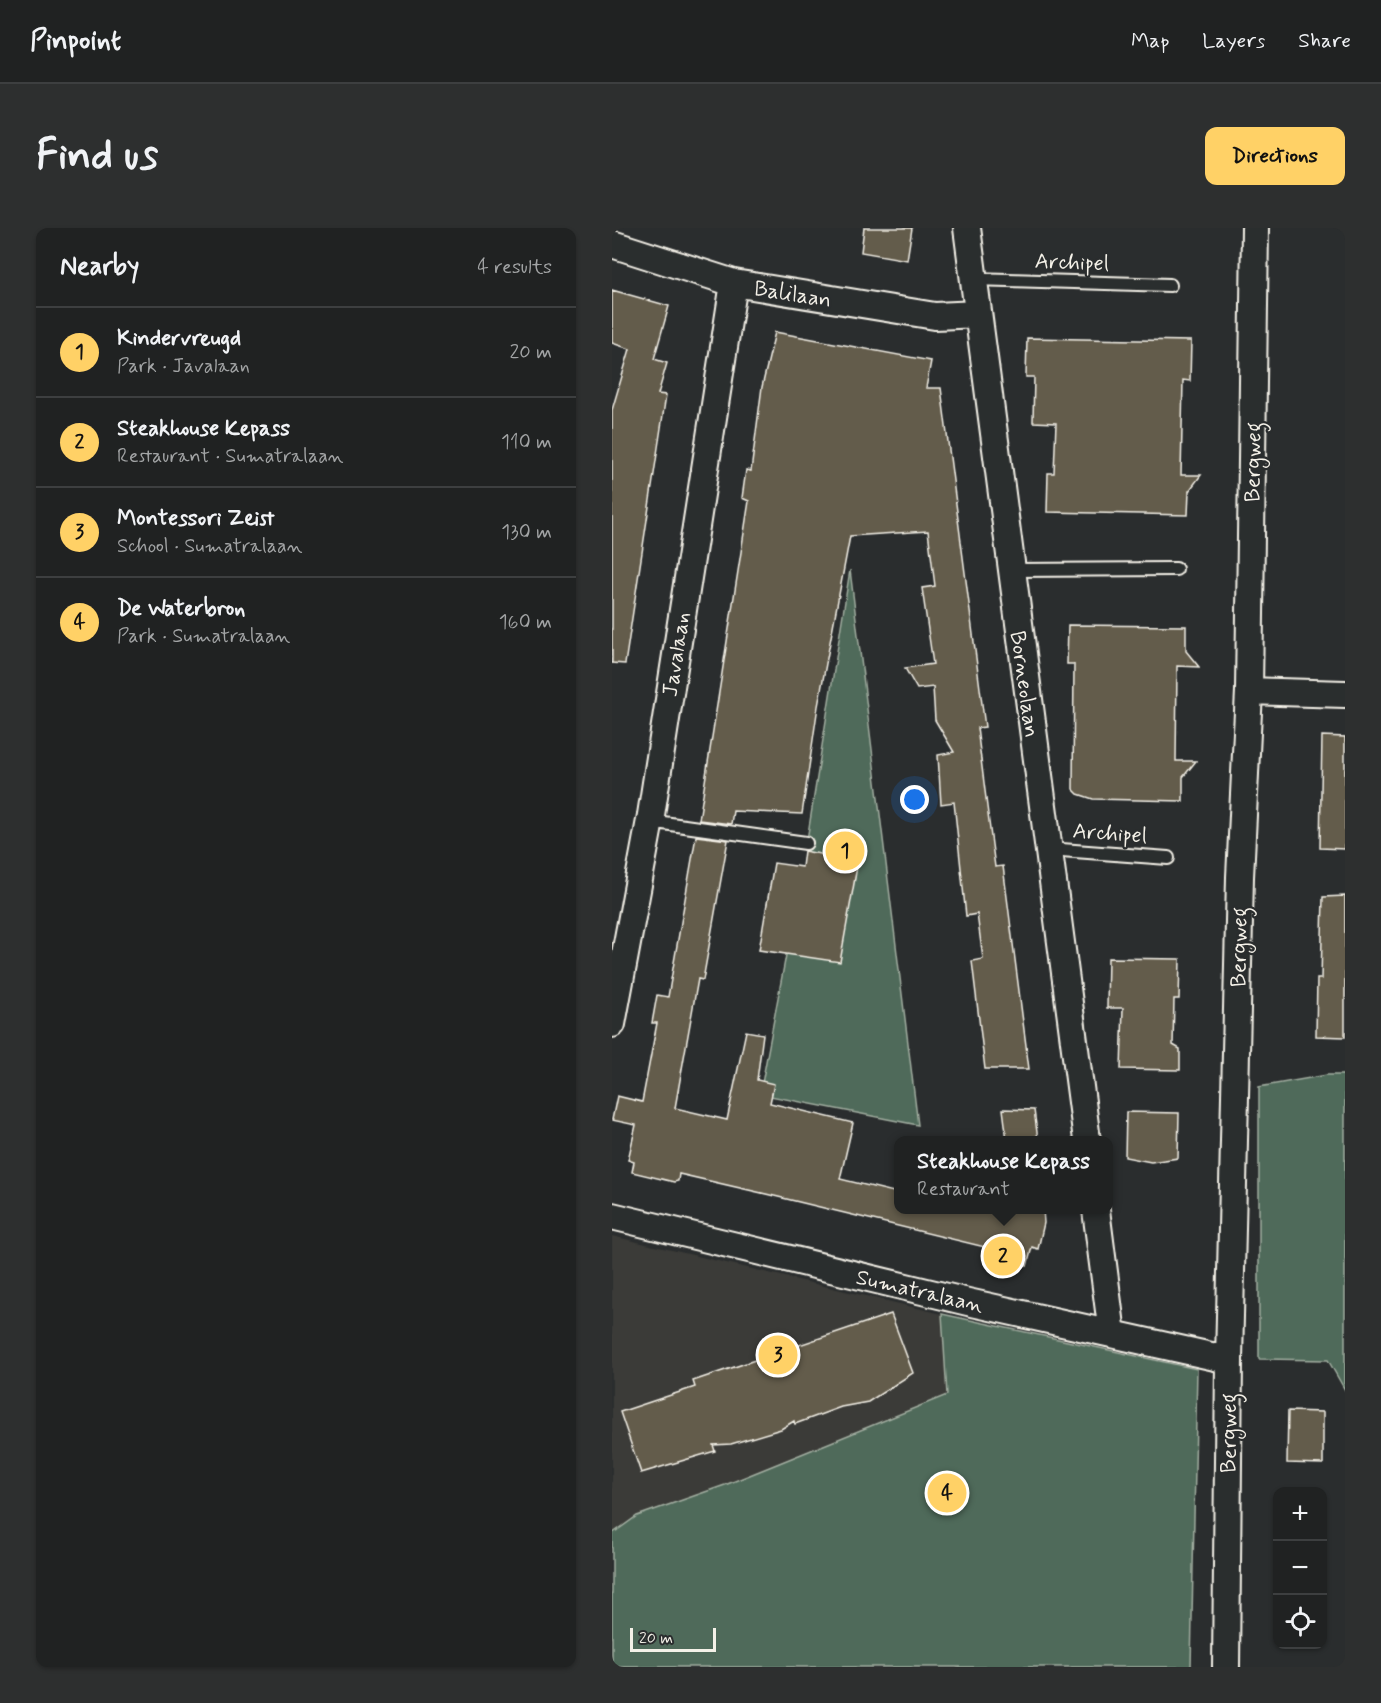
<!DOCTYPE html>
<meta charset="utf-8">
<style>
body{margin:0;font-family:Mynerve,sans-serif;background:#2d2f2f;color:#f1f3f6}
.controls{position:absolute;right:18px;bottom:18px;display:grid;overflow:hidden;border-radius:12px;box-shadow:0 2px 4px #0004}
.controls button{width:54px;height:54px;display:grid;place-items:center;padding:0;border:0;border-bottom:2px solid #3d3f40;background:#202222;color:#f1f3f6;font:30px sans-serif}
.scale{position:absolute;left:18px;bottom:15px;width:86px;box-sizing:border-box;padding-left:6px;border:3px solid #f4f1e8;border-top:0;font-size:16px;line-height:21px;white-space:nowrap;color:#f4f1e8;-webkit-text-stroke:4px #2a2d2e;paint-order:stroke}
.you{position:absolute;left:303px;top:572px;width:21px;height:21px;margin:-15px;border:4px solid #fff;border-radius:50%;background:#1a73e8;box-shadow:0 0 0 9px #1a73e833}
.badge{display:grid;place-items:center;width:39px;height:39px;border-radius:50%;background:#ffd166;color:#111;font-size:20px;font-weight:700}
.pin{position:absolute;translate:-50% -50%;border:3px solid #fff;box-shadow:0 2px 6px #0006}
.popup{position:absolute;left:282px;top:908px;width:219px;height:78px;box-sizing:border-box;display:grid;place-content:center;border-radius:12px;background:#202222;filter:drop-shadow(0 2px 4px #0005);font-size:20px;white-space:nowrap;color:#a2a4a5}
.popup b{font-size:22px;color:#f1f3f6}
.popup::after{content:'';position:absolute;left:50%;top:100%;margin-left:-12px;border:12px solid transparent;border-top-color:#202222}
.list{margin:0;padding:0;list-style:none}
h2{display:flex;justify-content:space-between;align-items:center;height:78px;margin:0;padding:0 24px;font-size:26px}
h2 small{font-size:20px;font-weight:400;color:#a2a4a5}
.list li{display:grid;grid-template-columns:39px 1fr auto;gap:18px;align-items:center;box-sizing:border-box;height:90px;padding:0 24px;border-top:2px solid #3d3f40}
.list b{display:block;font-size:22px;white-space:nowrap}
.list p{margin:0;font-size:20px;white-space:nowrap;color:#a2a4a5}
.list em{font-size:20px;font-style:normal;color:#a2a4a5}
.icon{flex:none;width:33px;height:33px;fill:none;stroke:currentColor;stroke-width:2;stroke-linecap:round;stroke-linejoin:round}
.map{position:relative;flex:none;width:733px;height:1439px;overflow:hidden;border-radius:12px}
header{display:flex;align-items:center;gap:36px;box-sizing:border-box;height:84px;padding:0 30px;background:#202222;border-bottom:2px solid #3d3f40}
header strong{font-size:28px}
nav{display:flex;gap:33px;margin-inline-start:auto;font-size:21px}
.intro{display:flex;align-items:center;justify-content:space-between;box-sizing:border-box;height:144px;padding:0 36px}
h1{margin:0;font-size:42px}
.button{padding:15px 27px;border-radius:12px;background:#ffd166;color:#111;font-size:21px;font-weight:700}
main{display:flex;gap:36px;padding:0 36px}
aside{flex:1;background:#202222;border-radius:12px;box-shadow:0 2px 4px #0004}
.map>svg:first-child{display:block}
</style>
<header>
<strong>Pinpoint</strong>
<nav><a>Map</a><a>Layers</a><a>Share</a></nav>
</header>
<div class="intro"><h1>Find us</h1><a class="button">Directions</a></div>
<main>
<aside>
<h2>Nearby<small>4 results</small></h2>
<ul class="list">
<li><span class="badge">1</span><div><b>Kindervreugd</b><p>Park · Javalaan</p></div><em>20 m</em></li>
<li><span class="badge">2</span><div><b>Steakhouse Kepass</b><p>Restaurant · Sumatralaan</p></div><em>110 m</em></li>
<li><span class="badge">3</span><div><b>Montessori Zeist</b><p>School · Sumatralaan</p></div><em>130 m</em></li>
<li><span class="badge">4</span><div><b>De Waterbron</b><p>Park · Sumatralaan</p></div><em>160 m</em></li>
</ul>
</aside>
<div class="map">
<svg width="733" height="1439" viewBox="0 0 733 1439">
<rect width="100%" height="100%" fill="#2a2d2e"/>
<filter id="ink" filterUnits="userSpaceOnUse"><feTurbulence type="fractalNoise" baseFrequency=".0167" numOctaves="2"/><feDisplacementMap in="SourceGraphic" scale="12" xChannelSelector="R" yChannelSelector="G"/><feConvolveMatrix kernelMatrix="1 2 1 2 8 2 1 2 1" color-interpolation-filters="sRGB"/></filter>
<g filter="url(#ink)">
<!-- built -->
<path fill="#3b3b37" d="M0,1008l330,78 6,81 -223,90 -88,31 -25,18z"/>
<!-- green -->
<path fill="#4f6a5a" stroke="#a2aea1" stroke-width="1.5" d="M238,342l68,555 -158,-31 44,-235z
M715,847h18v315l-17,-30 -69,-1v-272z
M330,1086l255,55 -6,298h-579v-133l25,-18 88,-31 222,-90z"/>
<!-- building -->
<path fill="#645c4c" stroke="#f4f1e8" stroke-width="1.5" d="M252,0h48l-5,32 -46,-8z
M0,62l57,16 -15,53 13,4 -9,31 8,1 -41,269 -13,-1v-253l18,-61 -18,-6z
M163,104l156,29 -5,27h15l44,339 -8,1 12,94 6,45 8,-1 26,203h-44l-13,-108 11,-2 -6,-45 -11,2 -12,-114 -13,2 -3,-49 16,-3 -19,-32 -2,-33 -16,2 -12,-21 28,-4 -11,-76 13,-2 -7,-55 -78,5 -32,170 -16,108 -69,-3 -2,13 -32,-4 50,-319 -7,-3 4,-28 5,1 11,-84z
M415,110l164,3 -1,40 -7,-1 -2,95h20l-12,16 -1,24 -141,-3 1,-39h6l2,-50 -23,-1 1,-45h-8z
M456,397l118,1v25l13,16 -22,-1 -1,95h20l-13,16v24l-90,-2 -15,-5 -5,-5 1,-125h-7z
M710,508l23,1v112l-25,-1z
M84,608l32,4 -25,140 -5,-1 -23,129 52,12 19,-89 17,3 -6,46 17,4 -4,19 83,20 -13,56 58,14v16h145l1,14 -6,26 -6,-2 -5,19 -40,-9 -3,-3 1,-7 -219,-53 -87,-20 -1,7 -4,1 -42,-10 2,-10 -6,-2 8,-35 -24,-5 5,-24 25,6 15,-79h-5l5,-28 11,2z
M192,623l54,10 -18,101 -81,-12 15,-87 28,4z
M733,668v141l-29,-1 1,-57h4l2,-82z
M496,730l72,1 -1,40h-5l-1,46 7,4v21l-59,-1 2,-61h-16z
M391,881l31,1 4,30h-31z
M514,884l53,1 -1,45 -27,4 -26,-5z
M279,1086l22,59 -45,29 -27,5 -46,17 -1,-3 -13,8 -50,15 -18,1 2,6 -74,22 -21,-61 75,-25 -2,-6z
M676,1183l35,1v52l-36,-1z"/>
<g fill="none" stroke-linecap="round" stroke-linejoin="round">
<defs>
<path id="service" d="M361,51l197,6
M399,342l165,-1
M37,593l157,22
M436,621l120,9"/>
<path id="minor" d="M355,0l120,912
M0,16l122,39 201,33 43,-2
M637,463l96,3
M0,796l39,-209 83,-532
M484,982l16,124
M0,988l356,86 261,58
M614,1439l3,-307 11,-483 9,-186 6,-463"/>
</defs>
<!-- service casing -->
<use href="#service" stroke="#f4f1e8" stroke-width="16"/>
<!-- minor casing -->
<use href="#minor" stroke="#f4f1e8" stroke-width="30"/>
<!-- service -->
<use href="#service" stroke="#2a2d2e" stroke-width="12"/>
<!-- minor -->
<use href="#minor" stroke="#2a2d2e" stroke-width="26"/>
</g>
</g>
<g text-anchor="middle" stroke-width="4.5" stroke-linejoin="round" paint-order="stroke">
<!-- street labels -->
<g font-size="22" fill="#f4f1e8" stroke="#2a2d2e">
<text transform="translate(460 33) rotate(2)" y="8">Archipel</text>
<text transform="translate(181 65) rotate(9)" y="8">Balilaan</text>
<text transform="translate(640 234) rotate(-89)" y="8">Bergweg</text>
<text transform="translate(63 426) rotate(-81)" y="8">Javalaan</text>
<text transform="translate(414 456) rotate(82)" y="8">Borneolaan</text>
<text transform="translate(498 604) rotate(4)" y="8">Archipel</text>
<text transform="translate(626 719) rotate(-89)" y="8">Bergweg</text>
<text transform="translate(308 1062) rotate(13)" y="8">Sumatralaan</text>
<text transform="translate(616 1205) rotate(-90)" y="8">Bergweg</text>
</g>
</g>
</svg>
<div class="controls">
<button>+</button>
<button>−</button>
<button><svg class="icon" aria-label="locate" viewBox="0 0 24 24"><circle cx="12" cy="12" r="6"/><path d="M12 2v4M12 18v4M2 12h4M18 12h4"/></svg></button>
</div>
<div class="scale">20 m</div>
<div class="you"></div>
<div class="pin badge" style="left:233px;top:623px">1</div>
<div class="pin badge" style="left:391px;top:1028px">2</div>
<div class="popup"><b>Steakhouse Kepass</b>Restaurant</div>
<div class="pin badge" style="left:166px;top:1127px">3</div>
<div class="pin badge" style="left:335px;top:1265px">4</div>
</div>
</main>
